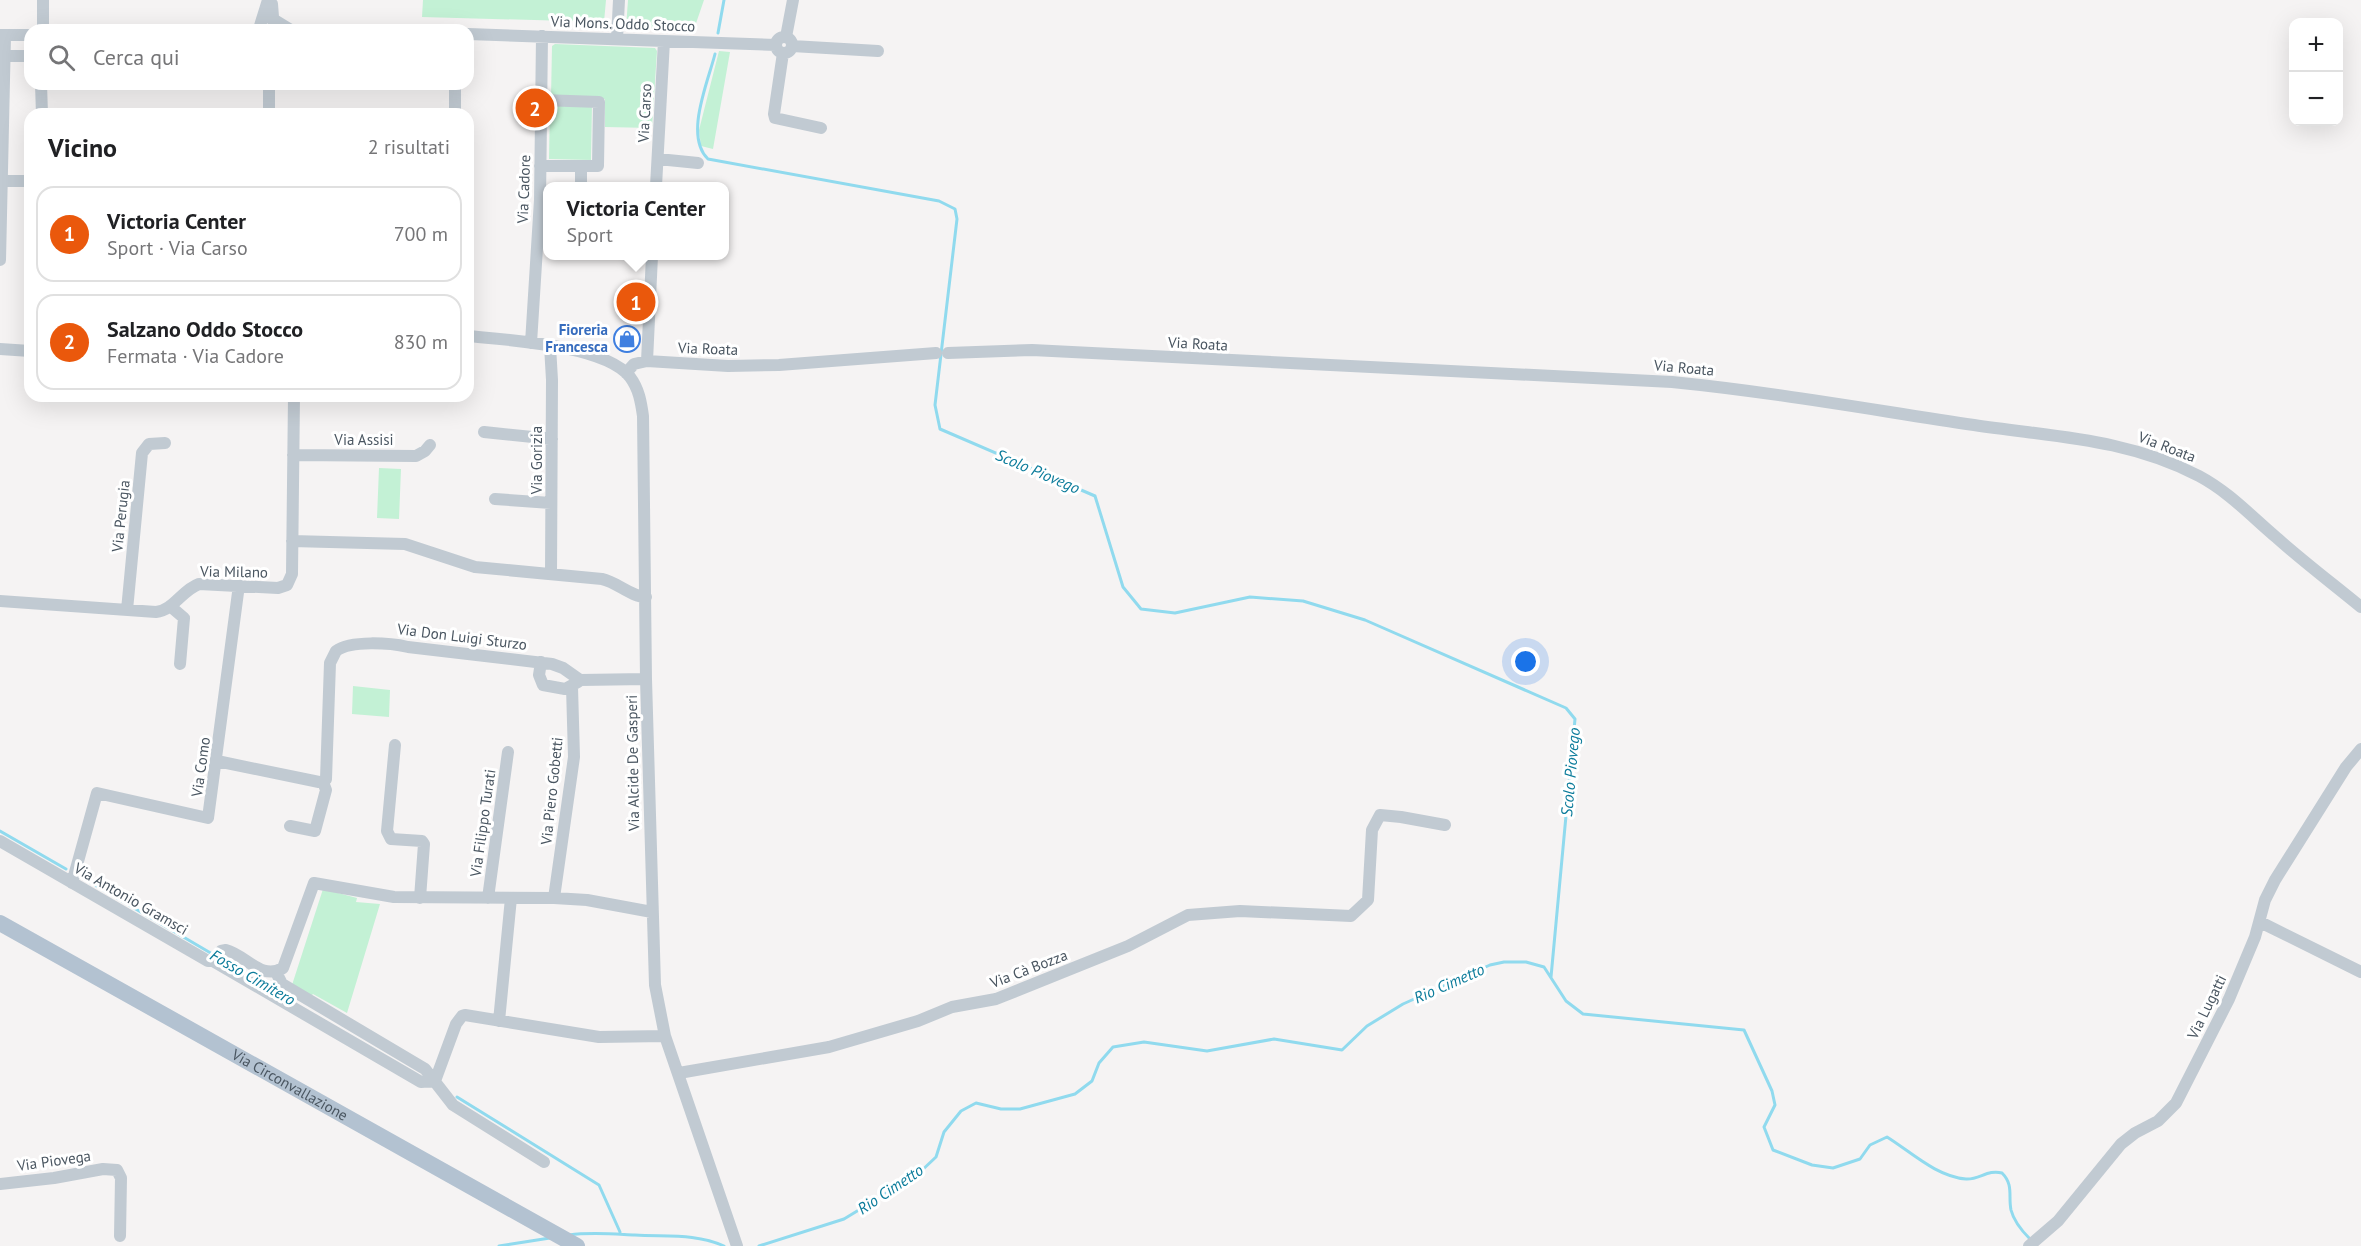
<!DOCTYPE html>
<html lang="it">
<meta charset="utf-8">
<style>
body{margin:0;font-family:"PT Sans",sans-serif;background:#f6f6f6;color:#202124}
.controls{position:absolute;right:18px;top:18px;display:grid;overflow:hidden;border-radius:12px;box-shadow:0 6px 24px #0002}
.controls button{width:54px;height:54px;display:grid;place-items:center;padding:0;border:0;border-bottom:2px solid #e0e0e0;background:#fff;color:#202124;font:30px sans-serif}
.you{position:absolute;left:1526px;top:662px;width:21px;height:21px;margin:-15px;border:4px solid #fff;border-radius:50%;background:#1a73e8;box-shadow:0 0 0 9px #1a73e833}
.badge{display:grid;place-items:center;width:39px;height:39px;border-radius:50%;background:#ea580c;color:#fff;font-size:20px;font-weight:700}
.pin{position:absolute;translate:-50% -50%;border:3px solid #fff;box-shadow:0 2px 6px #0006}
.popup{position:absolute;left:543px;top:182px;width:186px;height:78px;box-sizing:border-box;display:grid;place-content:center;border-radius:12px;background:#fff;filter:drop-shadow(0 2px 4px #0005);font-size:20px;white-space:nowrap;color:#757577}
.popup b{font-size:22px;color:#202124}
.popup::after{content:'';position:absolute;left:50%;top:100%;margin-left:-12px;border:12px solid transparent;border-top-color:#fff}
.list{margin:0;padding:0;list-style:none}
h2{display:flex;justify-content:space-between;align-items:center;height:78px;margin:0;padding:0 24px;font-size:26px}
h2 small{font-size:20px;font-weight:400;color:#757577}
.list li{display:grid;grid-template-columns:39px 1fr auto;gap:18px;align-items:center;box-sizing:border-box;height:96px;margin:0 12px 12px;padding:0 12px;border:2px solid #e0e0e0;border-radius:18px}
.list b{display:block;font-size:22px;white-space:nowrap}
.list p{margin:0;font-size:20px;white-space:nowrap;color:#757577}
.list em{font-size:20px;font-style:normal;color:#757577}
.icon{flex:none;width:33px;height:33px;fill:none;stroke:currentColor;stroke-width:2;stroke-linecap:round;stroke-linejoin:round}
.map{position:relative;flex:none;width:2361px;height:1246px;overflow:hidden}
.search{position:absolute;background:#fff;box-shadow:0 6px 24px #0002;left:24px;top:24px;width:450px;height:66px;display:flex;align-items:center;gap:15px;box-sizing:border-box;padding:0 21px;border-radius:18px;color:#757577;font-size:22px}
.panel{position:absolute;background:#fff;box-shadow:0 6px 24px #0002;left:24px;top:108px;width:450px;height:294px;border-radius:18px}
.map>svg:first-child{display:block}
</style>
<div class="map">
<svg width="2361" height="1246" viewBox="0 0 2361 1246">
<rect width="100%" height="100%" fill="#f5f3f3"/>
<!-- green -->
<path fill="#c3f1d5" d="M423,0h183l-2,22 -182,-5z
M628,0h76l-11,32 -67,-4z
M555,44l100,4 2,3 -5,77 -47,-1v-28l-54,-1 1,-52z
M719,51l11,1 -17,97 -12,-3 -2,-16z
M550,104l42,1 -1,55 -42,-1z
M379,468l22,1 -2,50 -22,-1z
M353,686l37,4 -1,27 -37,-3z
M323,889l34,9 -1,4 24,2 -33,109 -34,-19 -2,2 -19,-11z"/>
<g fill="none" stroke-linecap="round" stroke-linejoin="round">
<!-- stream -->
<path stroke="#90daee" stroke-width="3" d="M718,33l6,-33
M715,54c-7,28 -31,82 -7,105l231,42 16,8 2,10 -22,186 5,24 155,67 28,91 18,22 34,4 75,-16 53,4 62,19 201,88 9,11 -24,258
M0,831l66,38
M83,878l131,77
M457,1097l142,88 21,47
M569,1235c22,-3 44,-1 66,0 30,2 61,-2 89,11
M499,1246l51,-8
M759,1246l85,-27 74,-45 18,-17 8,-25 17,-21 15,-8 25,6h19l55,-15 17,-13 7,-18 14,-16 31,-5 63,9 67,-12 68,11 25,-24 36,-22 87,-39 14,-3h22l18,5 22,34 17,13 161,16 28,61 3,14 -11,22 9,23 39,15 21,3 27,-9 10,-14 17,-8c24,15 50,40 79,42 13,1 22,-10 36,-6 12,12 6,23 9,37 3,12 11,21 19,29"/>
<!-- minor -->
<path stroke="#c1cad2" stroke-width="12" d="M272,4l2,26
M273,19l18,11
M259,29l9,-29
M43,30v-30
M468,34l308,11
M0,35h30
M786,37l7,-37
M776 45a8 8 0 1 1 16 0a8 8 0 1 1-16 0Z
M617,39l2,-39
M792,46l86,5
M783,53l-9,61 1,4 46,10
M2,56h28
M41,84l1,30
M269,84v30
M455,114v-30
M658,159l40,4
M540,166h58l1,-64 -58,-2
M3,181h27
M581,186v-20
M656,186l8,-145
M0,260l5,-225
M468,336c39,4 137,9 162,41 9,12 11,25 13,39l3,263 9,306 10,51 72,210
M531,343l9,-143 2,-164
M550,346l2,34 -1,194
M0,349l30,2
M948,353l84,-3 640,32c101,10 201,28 302,43 79,12 152,13 225,51 30,16 52,40 78,62 27,24 56,46 84,69
M647,361l5,-105
M626,373l8,-9 13,-3 81,5 51,-1 157,-12
M484,432l68,7
M293,455l123,1 9,-5 5,-6
M495,499l56,4
M292,541l113,3 70,23 127,12c15,3 29,18 44,18
M0,601l156,11c18,-2 26,-22 43,-28l79,4 9,-3 5,-11 2,-178
M170,606l14,12 -4,46
M127,610l15,-157 7,-9 16,-1
M541,662l-2,13 4,10 22,4 13,-7
M395,745l-8,86 4,8 31,2 2,3 -4,54
M217,761l102,21 7,-3 4,-116 6,-12c15,-11 54,-8 72,-4l144,17 11,4 17,12 66,-1
M290,826l25,5 11,-41 -3,-8
M0,841l208,120h5l208,121 14,-1
M72,883l25,-90 111,25 31,-233
M488,898l20,-146
M554,898l20,-141 -2,-70
M2260,922l101,50
M213,961l8,-10 5,-1c20,5 35,31 57,18l31,-85 80,14 160,1 33,2 65,12
M276,972l6,12 143,85 28,36 91,57
M499,1021l12,-123
M679,1073l150,-26 89,-26 34,-14 44,-8 132,-53 60,-31 52,-4 111,5 17,-16 4,-70 8,-15 21,2 44,8
M435,1081l21,-57 6,-8 3,-1 134,22 66,-1
M0,1184l54,-6 49,-9 14,1 4,8 -1,58
M2029,1246l29,-25 63,-77 14,-11 23,-12 18,-18 53,-104 26,-62 10,-37 10,-20 71,-113 15,-18"/>
<!-- major -->
<path stroke="#b3c2d1" stroke-width="16" id="s1" d="M0,923l577,323"/>
</g>
<!-- icons -->
<defs>
<symbol id="shop-ring" viewBox="-11 -11 22 22"><circle r="9.5" fill="#fff" stroke="#3f7fe0" stroke-width="1.5"/><path d="M-5-2.5h2.3a2.7 3.5 0 0 1 5.4 0H5L5.5 6h-11ZM-1.5-2.5h3a1.5 2.3 0 0 0-3 0Z" fill="#3f7fe0"/></symbol>
</defs>
<g fill-rule="evenodd">
<use href="#shop-ring" x="612" y="324" width="30" height="30"/>
</g>
<g text-anchor="middle" stroke-width="6" stroke-linejoin="round" paint-order="stroke">
<!-- street labels -->
<g font-size="15" fill="#4a5661" stroke="#fff">
<text transform="translate(623 24) rotate(2)" y="5">Via Mons. Oddo Stocco</text>
<text transform="translate(645 113) rotate(-87)" y="5">Via Carso</text>
<text transform="translate(524 189) rotate(-88)" y="5">Via Cadore</text>
<text transform="translate(1198 344) rotate(3)" y="5">Via Roata</text>
<text transform="translate(708 349) rotate(2)" y="5">Via Roata</text>
<text transform="translate(1684 368) rotate(5)" y="5">Via Roata</text>
<text x="364" y="445">Via Assisi</text>
<text transform="translate(2167 447) rotate(21)" y="5">Via Roata</text>
<text transform="translate(537 460) rotate(-90)" y="5">Via Gorizia</text>
<text transform="translate(121 516) rotate(-84)" y="5">Via Perugia</text>
<text transform="translate(234 572) rotate(1)" y="5">Via Milano</text>
<text transform="translate(462 637) rotate(7)" y="5">Via Don Luigi Sturzo</text>
<text transform="translate(633 763) rotate(-91)" y="5">Via Alcide De Gasperi</text>
<text transform="translate(201 767) rotate(-82)" y="5">Via Como</text>
<text transform="translate(552 791) rotate(-84)" y="5">Via Piero Gobetti</text>
<text transform="translate(483 823) rotate(-82)" y="5">Via Filippo Turati</text>
<text transform="translate(131 899) rotate(30)" y="5">Via Antonio Gramsci</text>
<text transform="translate(1029 969) rotate(-21)" y="5">Via Cà Bozza</text>
<text transform="translate(2207 1007) rotate(-64)" y="5">Via Lugatti</text>
<text dy="5" stroke="none"><textPath href="#s1" startOffset="332">Via Circonvallazione</textPath></text>
<text transform="translate(54 1161) rotate(-8)" y="5">Via Piovega</text>
</g>
<!-- shop labels -->
<g font-size="15" font-weight="bold" fill="#366cbe" stroke="#fff" text-anchor="end">
<text x="608" y="335">Fioreria<tspan x="608" dy="17">Francesca</tspan></text>
</g>
<!-- water labels -->
<g font-size="16" font-style="italic" fill="#0c7c9b" stroke="#fff">
<text transform="translate(1038 471) rotate(23)" y="6">Scolo Piovego</text>
<text transform="translate(1570 772) rotate(-85)" y="6">Scolo Piovego</text>
<text transform="translate(253 977) rotate(30)" y="6">Fosso Cimitero</text>
<text transform="translate(1449 983) rotate(-24)" y="6">Rio Cimetto</text>
<text transform="translate(890 1189) rotate(-34)" y="6">Rio Cimetto</text>
</g>
</g>
</svg>
<div class="controls">
<button>+</button>
<button>−</button>
</div>
<div class="you"></div>
<div class="pin badge" style="left:636px;top:302px">1</div>
<div class="popup"><b>Victoria Center</b>Sport</div>
<div class="pin badge" style="left:535px;top:108px">2</div>
<div class="search"><svg class="icon" aria-label="search" viewBox="0 0 24 24"><circle cx="10" cy="10" r="6"/><path d="M15 15l6 6"/></svg>Cerca qui</div>
<section class="panel">
<h2>Vicino<small>2 risultati</small></h2>
<ul class="list">
<li><span class="badge">1</span><div><b>Victoria Center</b><p>Sport · Via Carso</p></div><em>700 m</em></li>
<li><span class="badge">2</span><div><b>Salzano Oddo Stocco</b><p>Fermata · Via Cadore</p></div><em>830 m</em></li>
</ul>
</section>
</div>
